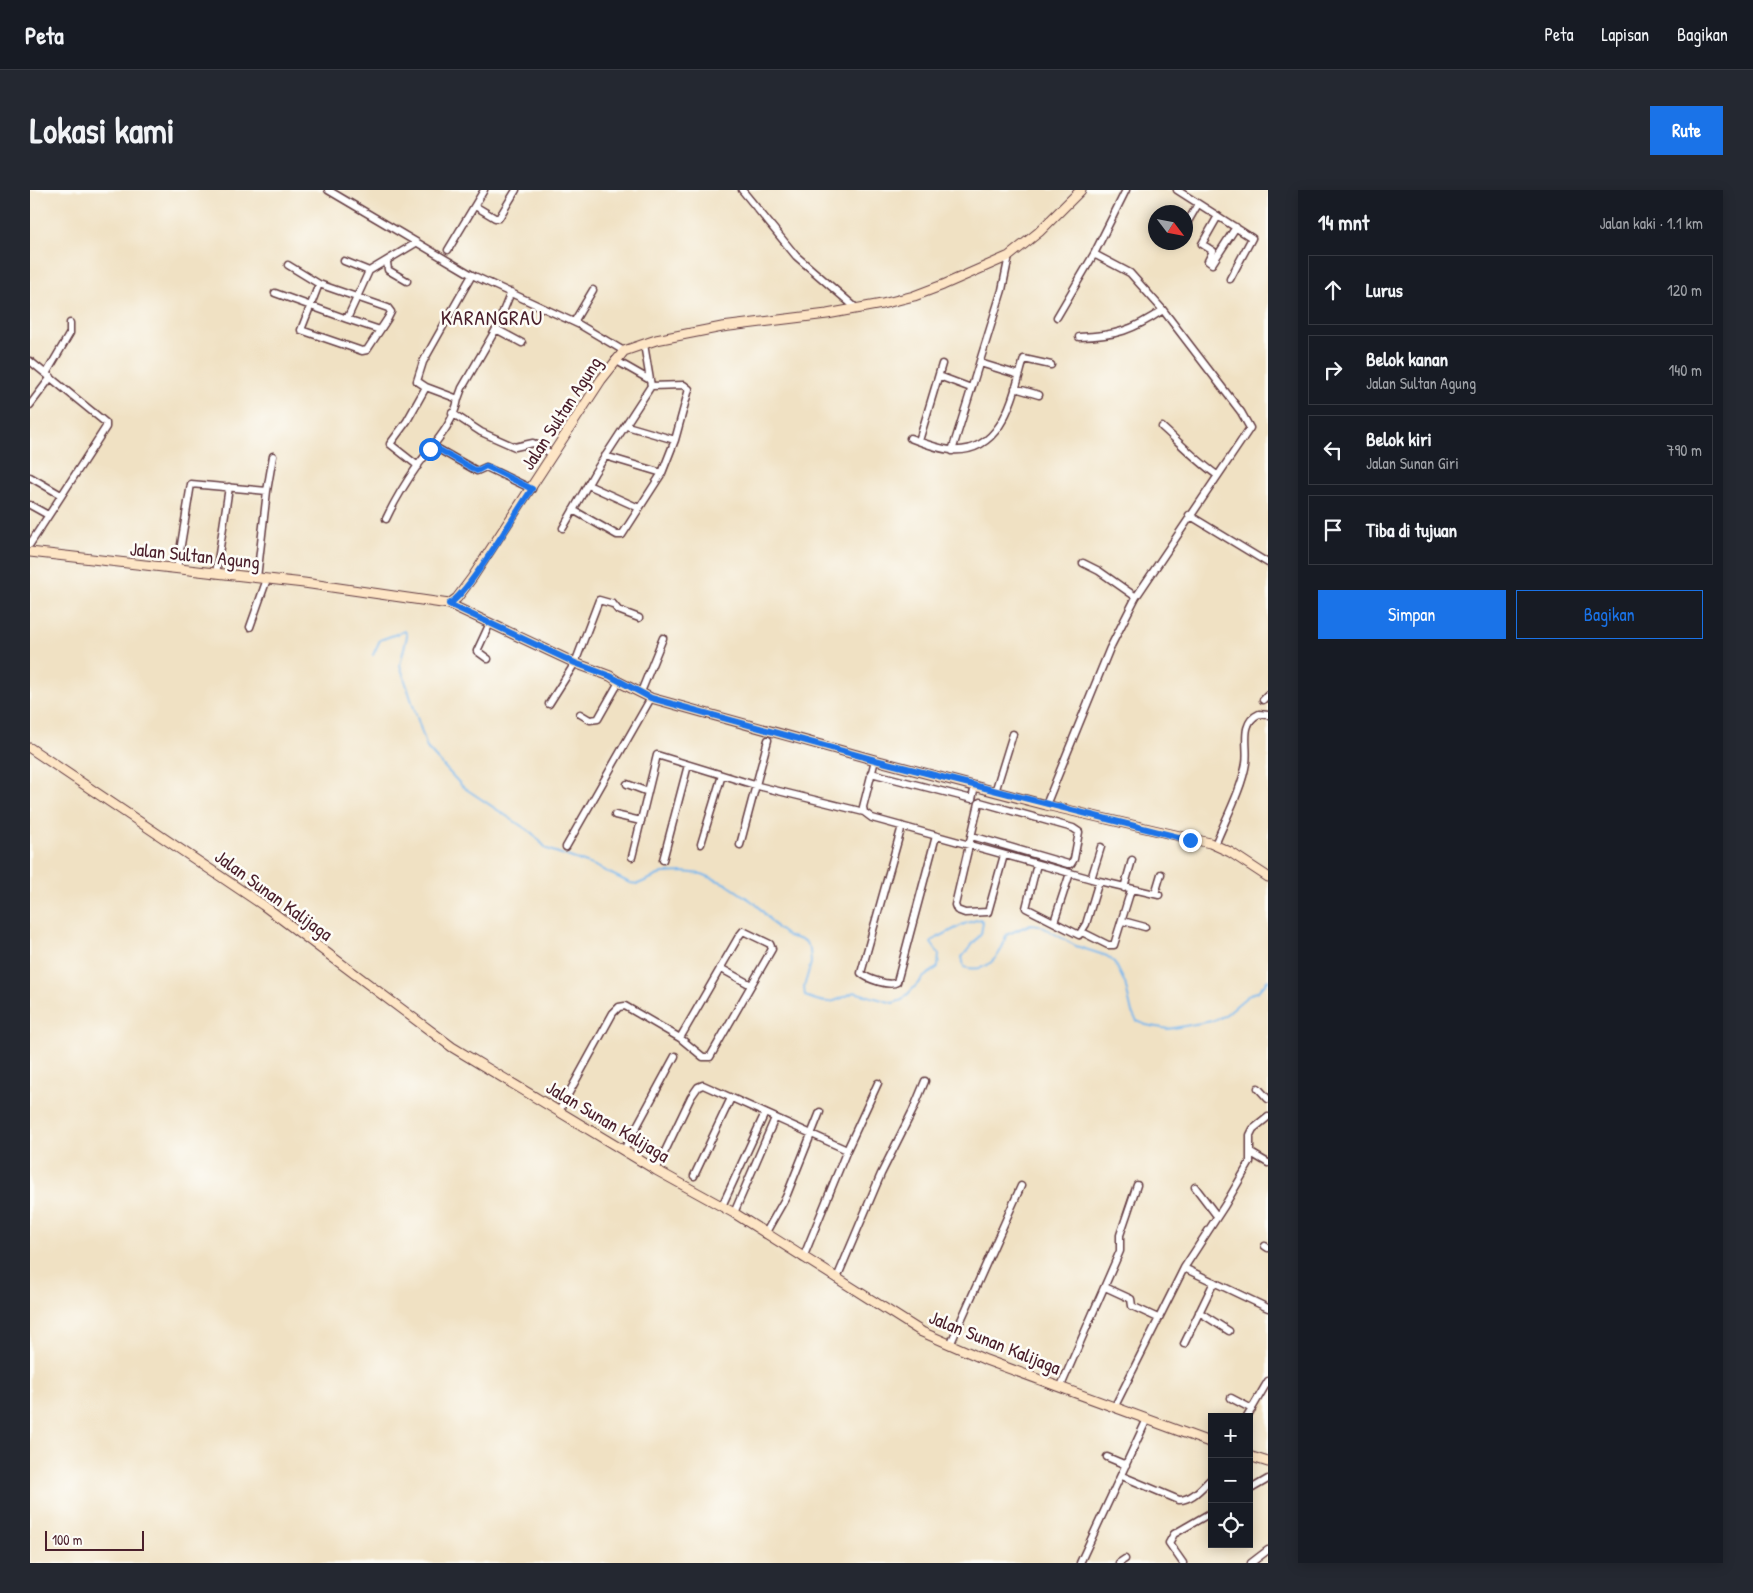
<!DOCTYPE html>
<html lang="id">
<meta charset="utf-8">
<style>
body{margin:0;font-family:"Patrick Hand",sans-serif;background:#242831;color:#f1f3f6}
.controls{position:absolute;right:15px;bottom:15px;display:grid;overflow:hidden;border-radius:0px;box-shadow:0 2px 12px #0003}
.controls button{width:45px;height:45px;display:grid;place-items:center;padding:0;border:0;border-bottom:1px solid #363941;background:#171b24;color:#f1f3f6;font:25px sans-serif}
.compass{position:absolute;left:1118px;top:15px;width:45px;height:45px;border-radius:50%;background:#171b24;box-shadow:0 2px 12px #0003;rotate:122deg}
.scale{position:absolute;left:15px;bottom:12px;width:99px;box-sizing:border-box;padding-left:5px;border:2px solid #4a1f2b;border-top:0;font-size:14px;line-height:18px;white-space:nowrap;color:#4a1f2b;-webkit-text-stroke:4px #fdfcf7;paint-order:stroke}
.stop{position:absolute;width:15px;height:15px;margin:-11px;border:4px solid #1a73e8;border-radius:50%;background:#fff}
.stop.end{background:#1a73e8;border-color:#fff;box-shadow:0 1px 5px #0008}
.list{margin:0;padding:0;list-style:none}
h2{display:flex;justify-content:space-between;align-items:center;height:65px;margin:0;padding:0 20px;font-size:21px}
h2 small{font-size:16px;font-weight:400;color:#9ea1a6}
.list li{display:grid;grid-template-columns:32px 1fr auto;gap:15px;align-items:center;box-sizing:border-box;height:70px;margin:0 10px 10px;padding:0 10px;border:1px solid #363941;border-radius:0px}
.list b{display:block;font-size:19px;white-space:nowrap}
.list p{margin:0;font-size:16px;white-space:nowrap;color:#9ea1a6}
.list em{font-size:16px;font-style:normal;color:#9ea1a6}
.actions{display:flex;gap:10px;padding:15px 20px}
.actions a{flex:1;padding:11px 0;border:1px solid #1a73e8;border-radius:0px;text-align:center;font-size:18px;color:#1a73e8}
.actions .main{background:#1a73e8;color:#fff}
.icon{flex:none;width:28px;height:28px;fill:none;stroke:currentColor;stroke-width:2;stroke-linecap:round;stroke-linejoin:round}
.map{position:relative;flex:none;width:1238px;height:1373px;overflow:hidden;border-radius:0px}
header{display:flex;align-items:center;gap:30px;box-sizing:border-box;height:70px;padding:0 25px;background:#171b24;border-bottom:1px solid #363941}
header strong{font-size:24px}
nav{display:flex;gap:28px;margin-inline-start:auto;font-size:18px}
.intro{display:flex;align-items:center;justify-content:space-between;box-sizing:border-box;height:120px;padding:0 30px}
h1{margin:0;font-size:35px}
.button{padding:12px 22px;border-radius:0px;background:#1a73e8;color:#fff;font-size:18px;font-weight:700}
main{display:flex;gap:30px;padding:0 30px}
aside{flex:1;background:#171b24;border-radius:0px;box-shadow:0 2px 12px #0003}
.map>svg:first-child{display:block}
</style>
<header>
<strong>Peta</strong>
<nav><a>Peta</a><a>Lapisan</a><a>Bagikan</a></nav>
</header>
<div class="intro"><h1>Lokasi kami</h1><a class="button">Rute</a></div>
<main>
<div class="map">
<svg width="1238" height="1373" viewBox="0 0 1238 1373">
<rect width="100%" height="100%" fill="#fdfcf7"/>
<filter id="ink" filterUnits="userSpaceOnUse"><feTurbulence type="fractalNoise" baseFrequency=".02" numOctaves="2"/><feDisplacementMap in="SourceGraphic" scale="10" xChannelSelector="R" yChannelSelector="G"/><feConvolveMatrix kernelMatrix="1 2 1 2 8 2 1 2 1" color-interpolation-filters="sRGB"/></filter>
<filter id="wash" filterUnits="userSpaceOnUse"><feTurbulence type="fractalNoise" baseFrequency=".0096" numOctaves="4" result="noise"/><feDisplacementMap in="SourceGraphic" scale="20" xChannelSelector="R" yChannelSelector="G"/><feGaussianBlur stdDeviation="1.12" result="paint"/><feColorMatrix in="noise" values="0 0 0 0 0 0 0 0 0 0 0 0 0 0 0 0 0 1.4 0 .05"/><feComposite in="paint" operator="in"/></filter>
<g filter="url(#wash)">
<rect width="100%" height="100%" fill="#f0e1c3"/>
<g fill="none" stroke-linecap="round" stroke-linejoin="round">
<!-- stream -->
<path stroke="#79b7ec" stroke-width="2" d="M343,465l7,-15 25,-9 2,5 -7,29 27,83 36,39 69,46 15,16 48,17 35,17 8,1 25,-11 20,-1 19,2 24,10 30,20 21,24 11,8 17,5 5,9 1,13 -7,24 1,9c23,9 27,8 49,-4l39,11 9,-3 22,-23 14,-10 1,-13 -8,-11 2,-3 31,-16 16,-5 3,3 -2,12 -19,23 2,10c23,7 38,-11 42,-32l25,-11 8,1 37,21 31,10 8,7 10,20 7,30 5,8 9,4 22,4 44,-8 12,-5 26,-22 7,-2 11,-12"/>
</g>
</g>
<g filter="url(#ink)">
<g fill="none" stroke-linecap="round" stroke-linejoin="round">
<defs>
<path id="street" d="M298,0l144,85 108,50 44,26
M712,0l54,66 60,52
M1147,0l75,48 -22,41
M445,16l20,12h4l17,-28
M1188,26l-16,28 11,7 -5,10 4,3 24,-37
M1156,35l12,-21
M418,60l36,-60
M314,71l25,10
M357,72l1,8 19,11
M258,75l31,19 69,24 3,4 -3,6 -21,32 -5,1 -61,-21 18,-46
M245,103l72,26 22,-48 47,-28
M1027,127l37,-63
M317,129l33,11
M544,132l19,-32
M466,139l26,14
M1049,147c37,-1 54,-7 84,-27
M585,170l35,20
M0,171l70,57 6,5v4l-76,117
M950,173l39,12
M16,184l24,-41v-10
M909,186l32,12
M985,198l24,7
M428,209l4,-11 34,-59 15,-37
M0,215l21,-28
M422,223l29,19 34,15 18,-4 19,11
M597,236l48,14
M1132,237c19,17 35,34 55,48
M880,248c13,5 28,11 41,12 52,4 62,-54 73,-91l27,6
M889,251l23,-77
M403,256l44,25 9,-4 46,22
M922,261l50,-161 7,-34
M575,266l57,17
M388,276l-28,-22 17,-23 19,-34
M0,287l31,18
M558,295l51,23
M237,301l6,-35
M0,315l18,10
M543,320l44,25h5l40,-62 13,-33 14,-51 -5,-4 -33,1
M1159,325l79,48
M356,329c9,-19 20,-37 32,-54 14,-19 36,-41 40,-66l-32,-12 -9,-6 6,-19 49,-87
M533,338l32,-56 56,-86 -7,-42
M1053,373l16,8 37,26
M147,379l14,-85 76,7 -10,87
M186,384l13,-87
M220,437l17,-48
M458,469l-11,-8 13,-28
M611,502l22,-54
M1233,510l5,-5
M519,514l26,-41 24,-63 14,4 5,6 21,8
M550,524l10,6 8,-1 21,-37
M845,570l-12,47 1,5 8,6 227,63 60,14
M841,583l101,26 3,-13
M597,594l21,8
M965,602l18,-58
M1016,615l64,-157 26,-51 114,-169 -9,-16 -78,-102 -33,-37 -36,-19 32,-64
M585,625l26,6
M872,636l-41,147c6,6 29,14 36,9l39,-146
M942,646l96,28h3l3,-5 5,-27 -6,-4 -93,-26 -1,1 -24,102 2,5 8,3 23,-1 16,-57
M671,654l21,-69
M710,655l28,-105
M1185,655c10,-25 27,-56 31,-82 3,-16 -7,-40 13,-49l9,1
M536,657l85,-149
M602,667l25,-102 101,31 106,26
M633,670l25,-95
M1007,674l-11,44 53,27 7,-11 13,-43
M1061,689l10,-32
M1094,698l8,-28
M1125,704l6,-20
M1093,731l22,6
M1024,732l16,-49
M1052,742l26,13h6l17,-55
M690,778l31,17
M1228,898l10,11
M529,921l54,-98 6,-6 6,-1 55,32 59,-102 4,-5 27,13 2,5 -62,108h-7l-23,-19
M594,960l51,-94
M1221,963l17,10
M626,980l35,-73 7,-10 5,-2 144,65
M664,986l37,-78
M1165,997l22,29
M692,1016l43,-93
M704,1023l41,-95
M735,1044l21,-37 34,-85
M1235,1056l3,2
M773,1068l44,-108 31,-67
M1154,1078l84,40
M807,1088l44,-104 32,-64 12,-29
M1075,1097l26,12 1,7 26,12
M1169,1122l30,19
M1154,1154l30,-62
M920,1155l71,-159
M1031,1196l59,-135v-16l17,-50
M1201,1208l21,11
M1085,1216l69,-138 41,-63 25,-43v-27l3,-6 15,-12
M1217,1227l21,-36
M1077,1267l19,8
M1092,1286l57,24c14,0 23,-13 33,-22
M1219,1300l19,-11
M1050,1373l67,-144
M1089,1373l6,-4
M1153,1373l-14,-20 5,-9 38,-22
M1221,1373l17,-13"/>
<path id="secondary" d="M0,362l274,31 145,21 8,-6 15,-20 129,-198 23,-29 32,-11 66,-13 105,-13 55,-10 32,-8 29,-11 66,-29 30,-24 42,-42
M419,414l126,59 35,13 9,6 32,16 224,62 171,45 164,38 20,9 38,25
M0,558l233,157 189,142 204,123 78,43 188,119 64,28 226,83
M1219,1266l19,6"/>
</defs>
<!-- street casing -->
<use href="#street" stroke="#633c42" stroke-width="9"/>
<!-- secondary casing -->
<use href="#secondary" stroke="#633c42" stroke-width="11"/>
<!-- street -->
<use href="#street" stroke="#fff" stroke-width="6"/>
<!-- secondary -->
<use href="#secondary" stroke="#fde5c5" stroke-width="9"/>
</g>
</g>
<g fill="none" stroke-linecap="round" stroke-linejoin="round" filter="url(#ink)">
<!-- route -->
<path stroke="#1a73e8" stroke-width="6" d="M400,259l3,-3 44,25 9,-5 46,23c-16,23 -63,104 -83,115l126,59 35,13 41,22 224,62 315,80"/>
</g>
<g text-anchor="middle" stroke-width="5" stroke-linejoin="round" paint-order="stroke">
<!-- street labels -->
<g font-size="19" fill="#4a1f2b" stroke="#fdfcf7">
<text transform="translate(531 223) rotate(-57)" y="7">Jalan Sultan Agung</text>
<text transform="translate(165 365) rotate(6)" y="7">Jalan Sultan Agung</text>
<text transform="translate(244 705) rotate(36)" y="7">Jalan Sunan Kalijaga</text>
<text transform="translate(578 931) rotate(31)" y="7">Jalan Sunan Kalijaga</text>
<text transform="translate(965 1152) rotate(22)" y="7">Jalan Sunan Kalijaga</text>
</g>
<!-- quarter labels -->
<g font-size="21" letter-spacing="1" fill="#4a1f2b" stroke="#fdfcf7">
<text x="462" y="135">KARANGRAU</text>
</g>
</g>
</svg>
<div class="controls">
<button>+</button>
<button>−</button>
<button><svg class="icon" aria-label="locate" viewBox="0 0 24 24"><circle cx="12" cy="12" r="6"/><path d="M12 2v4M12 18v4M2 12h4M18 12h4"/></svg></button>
</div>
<svg class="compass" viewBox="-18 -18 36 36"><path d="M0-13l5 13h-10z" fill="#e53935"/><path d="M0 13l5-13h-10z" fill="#9ea1a6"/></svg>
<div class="scale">100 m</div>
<div class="stop" style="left:400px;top:259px"></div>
<div class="stop end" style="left:1160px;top:650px"></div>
</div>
<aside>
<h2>14 mnt<small>Jalan kaki · 1.1 km</small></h2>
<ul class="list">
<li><svg class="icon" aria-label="ahead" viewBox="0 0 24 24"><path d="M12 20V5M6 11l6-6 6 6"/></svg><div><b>Lurus</b></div><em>120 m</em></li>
<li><svg class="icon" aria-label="right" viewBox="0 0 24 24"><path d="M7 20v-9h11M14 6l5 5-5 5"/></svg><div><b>Belok kanan</b><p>Jalan Sultan Agung</p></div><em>140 m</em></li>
<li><svg class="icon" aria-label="left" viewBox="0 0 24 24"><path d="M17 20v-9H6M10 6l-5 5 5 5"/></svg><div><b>Belok kiri</b><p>Jalan Sunan Giri</p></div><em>790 m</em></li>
<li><svg class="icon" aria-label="arrive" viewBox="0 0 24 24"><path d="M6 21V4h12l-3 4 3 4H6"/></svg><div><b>Tiba di tujuan</b></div></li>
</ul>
<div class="actions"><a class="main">Simpan</a><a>Bagikan</a></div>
</aside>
</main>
